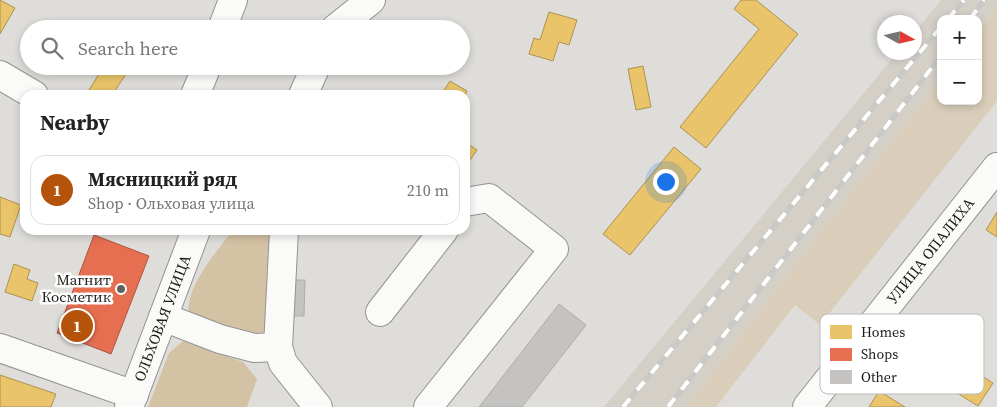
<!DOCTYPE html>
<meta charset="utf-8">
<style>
body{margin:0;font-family:"Source Serif 4",serif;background:#f6f6f6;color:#222}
.controls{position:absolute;right:15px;top:15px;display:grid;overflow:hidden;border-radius:10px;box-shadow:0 2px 8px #0003}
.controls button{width:45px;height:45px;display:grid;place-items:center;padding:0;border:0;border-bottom:1px solid #e0e0e0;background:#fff;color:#222;font:25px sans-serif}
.compass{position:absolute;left:877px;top:15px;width:45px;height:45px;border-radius:50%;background:#fff;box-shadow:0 2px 8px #0003;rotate:98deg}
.you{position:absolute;left:665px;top:181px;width:18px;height:18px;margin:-12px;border:4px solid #fff;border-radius:50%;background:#1a73e8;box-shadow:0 0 0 8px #1a73e833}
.badge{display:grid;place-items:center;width:32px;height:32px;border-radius:50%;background:#b45309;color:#fff;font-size:16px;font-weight:700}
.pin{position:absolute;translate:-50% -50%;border:2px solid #fff;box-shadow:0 1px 5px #0006}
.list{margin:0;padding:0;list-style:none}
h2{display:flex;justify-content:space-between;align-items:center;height:65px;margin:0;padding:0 20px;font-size:21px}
h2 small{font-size:16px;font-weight:400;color:#767676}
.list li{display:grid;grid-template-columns:32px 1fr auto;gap:15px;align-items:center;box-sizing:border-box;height:70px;margin:0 10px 10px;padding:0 10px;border:1px solid #e0e0e0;border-radius:15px}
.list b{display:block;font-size:19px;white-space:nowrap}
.list p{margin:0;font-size:16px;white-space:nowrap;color:#767676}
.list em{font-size:16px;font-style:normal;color:#767676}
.icon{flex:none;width:28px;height:28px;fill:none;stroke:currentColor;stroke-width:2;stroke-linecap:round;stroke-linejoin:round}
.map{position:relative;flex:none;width:997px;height:407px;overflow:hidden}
.search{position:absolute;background:#fff;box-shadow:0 2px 8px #0003;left:20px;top:20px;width:450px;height:55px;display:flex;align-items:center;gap:12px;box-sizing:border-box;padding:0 18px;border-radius:28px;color:#767676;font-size:19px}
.panel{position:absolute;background:#fff;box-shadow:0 2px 8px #0003;left:20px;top:90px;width:450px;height:145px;border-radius:15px}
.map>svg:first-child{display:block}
</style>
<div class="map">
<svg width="997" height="407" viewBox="0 0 997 407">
<rect width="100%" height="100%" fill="#dfddda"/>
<!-- built -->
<path fill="#d4d0c7" d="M941,0h56v7l-19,24v-12h-37v60l-164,209 -90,119h-83l293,-354 17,-1 1,-20z"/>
<!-- green -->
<path fill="#dacebb" d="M997,7v94l-177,224 -25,-20 -79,102h-29l90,-119 164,-209v22h37v-70z"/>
<!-- forest -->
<path fill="#d4c2a4" d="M233,230h44l-9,107 -48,-8 -31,-13c-5,-28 28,-65 44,-86z
M183,341l60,21 14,17 -10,28h-99l21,-54z"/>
<!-- homes -->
<path fill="#e9c46a" stroke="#ac9252" d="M0,0l15,8 -15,26z
M741,0h15l42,34 -92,114 -26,-21 79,-98 -25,-20z
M549,12l28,8 -8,25 -10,-3 -6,19 -24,-7 5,-16 6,2z
M104,66h22l4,2 -18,27h-15l-8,-5z
M643,66l8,41 -15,3 -8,-41z
M450,81l17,10 -2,4h-24z
M465,142l12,8 -12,17z
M674,147l27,22 -71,86 -27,-21z
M0,197l21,8 -11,32 -10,-3z
M997,212v25l-11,-7z
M14,264l16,6 -3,9 11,4 -6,18 -27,-9z
M961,363l32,20 -15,23 -32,-20z
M0,375l56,19 -5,13h-51z
M879,391l26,16h-36z"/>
<!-- shops -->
<path fill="#e76f51" stroke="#ab5641" d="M94,235l55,21 -38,98 -54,-21z"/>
<!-- building -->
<path fill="#c5c3c1" stroke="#aeadaa" d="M291,280h14l-1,36h-15z
M559,304l27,21 -64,82h-43z"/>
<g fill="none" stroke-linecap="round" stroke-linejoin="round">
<defs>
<g id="minor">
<path d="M222,29l11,-29"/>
<path d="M335,29l36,-29"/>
<path d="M0,75l34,20"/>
<path d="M195,95l12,-29"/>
<path d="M303,95l13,-29"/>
<path d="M284,230l-6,117 5,16 35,44"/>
<path d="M380,312l64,-82"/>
<path d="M163,317l57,22 34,9 24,-1"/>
<path d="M0,348l134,47"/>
<path id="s1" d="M129,407l67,-177"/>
<path d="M428,407l126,-158 -65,-51 -24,4"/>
<path id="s2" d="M807,407l190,-240"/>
</g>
</defs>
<!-- minor casing -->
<use href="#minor" stroke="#959391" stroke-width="30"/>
<!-- minor -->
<use href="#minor" stroke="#fafaf9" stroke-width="28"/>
<defs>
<path id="rail" d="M948,19l16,-19
M970,19l14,-19
M623,407l318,-380
M668,407l273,-351"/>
</defs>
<!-- rail casing -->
<use href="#rail" stroke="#c9c9c7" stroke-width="5.5"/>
<!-- rail -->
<use href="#rail" stroke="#fff" stroke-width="4" stroke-dasharray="11" stroke-linecap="butt"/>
</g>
<!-- markers -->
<circle fill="#62605e" stroke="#fff" stroke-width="2" cx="121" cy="289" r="5"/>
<g text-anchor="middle" stroke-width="5" stroke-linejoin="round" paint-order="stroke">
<!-- street labels -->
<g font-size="15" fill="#1f1d1b" stroke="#fff">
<text dy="5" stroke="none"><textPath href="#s2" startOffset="199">УЛИЦА ОПАЛИХА</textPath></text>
<text dy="5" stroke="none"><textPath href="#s1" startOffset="95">ОЛЬХОВАЯ УЛИЦА</textPath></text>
</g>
<!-- poi labels -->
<g font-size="15" fill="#1f1d1b" stroke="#fff" text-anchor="end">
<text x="111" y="285">Магнит<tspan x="111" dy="17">Косметик</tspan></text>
</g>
</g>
<!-- legend -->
<rect x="820" y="314" width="164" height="80" rx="8" fill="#fff" stroke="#bcbbbb" stroke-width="1"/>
<rect x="830" y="325" width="22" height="14" fill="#e9c46a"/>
<rect x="830" y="348" width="22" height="13" fill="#e76f51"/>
<rect x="830" y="370" width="22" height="14" fill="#c5c3c1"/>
<g font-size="14" fill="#1f1d1b">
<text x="861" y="337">Homes</text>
<text x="861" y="359">Shops</text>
<text x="861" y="382">Other</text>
</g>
</svg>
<div class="controls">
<button>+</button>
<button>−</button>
</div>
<svg class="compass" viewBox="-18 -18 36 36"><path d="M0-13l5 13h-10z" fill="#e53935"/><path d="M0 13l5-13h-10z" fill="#767676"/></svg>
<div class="you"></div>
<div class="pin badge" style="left:77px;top:326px">1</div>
<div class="search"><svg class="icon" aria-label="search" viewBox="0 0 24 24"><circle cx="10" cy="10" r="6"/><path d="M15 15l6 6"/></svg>Search here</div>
<section class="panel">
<h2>Nearby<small></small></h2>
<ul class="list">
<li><span class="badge">1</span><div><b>Мясницкий ряд</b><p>Shop · Ольховая улица</p></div><em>210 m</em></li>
</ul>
</section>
</div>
